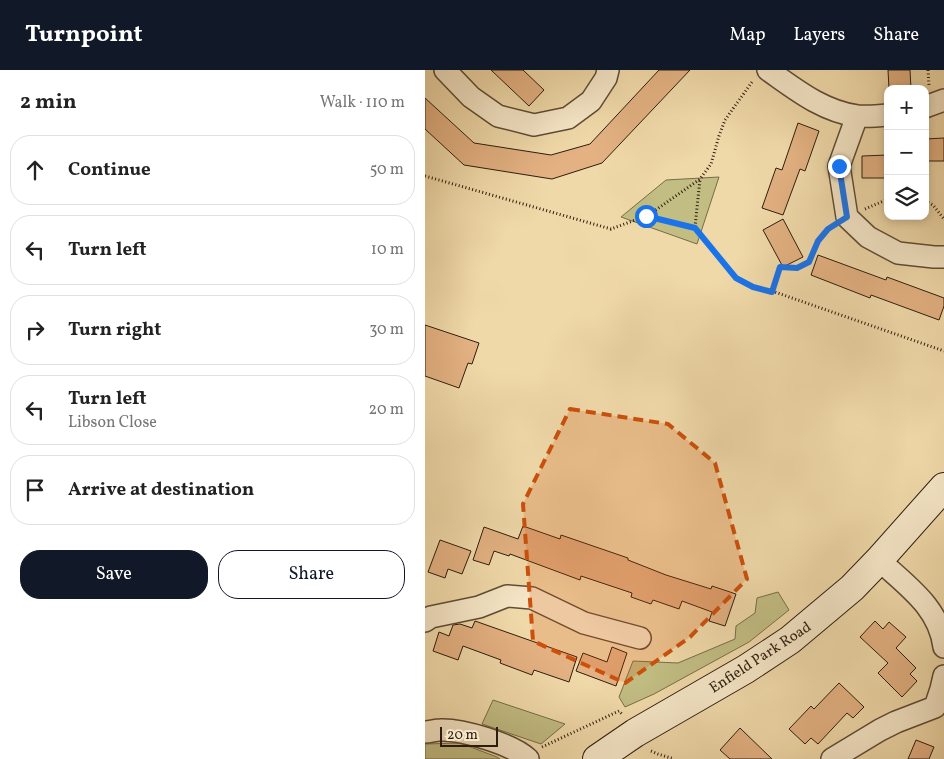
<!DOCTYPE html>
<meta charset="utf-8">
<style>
body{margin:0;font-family:Vollkorn,serif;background:#f6f6f6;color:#222}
.controls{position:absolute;right:15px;top:15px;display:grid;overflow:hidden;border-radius:10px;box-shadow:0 2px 8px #0003}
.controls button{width:45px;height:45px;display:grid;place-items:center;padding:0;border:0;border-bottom:1px solid #e0e0e0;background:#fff;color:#222;font:25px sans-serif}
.scale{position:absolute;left:15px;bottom:12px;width:58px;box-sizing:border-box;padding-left:5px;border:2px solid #2d1d0e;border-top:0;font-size:14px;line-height:18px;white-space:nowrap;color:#2d1d0e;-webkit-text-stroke:4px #f5e6c7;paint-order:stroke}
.stop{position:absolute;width:15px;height:15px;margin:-11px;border:4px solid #1a73e8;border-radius:50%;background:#fff}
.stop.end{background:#1a73e8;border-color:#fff;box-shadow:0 1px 5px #0008}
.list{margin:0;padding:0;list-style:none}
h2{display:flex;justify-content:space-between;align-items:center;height:65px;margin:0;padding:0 20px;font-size:21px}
h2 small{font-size:16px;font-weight:400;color:#767676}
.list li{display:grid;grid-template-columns:32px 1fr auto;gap:15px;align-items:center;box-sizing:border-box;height:70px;margin:0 10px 10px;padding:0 10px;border:1px solid #e0e0e0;border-radius:20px}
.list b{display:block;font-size:19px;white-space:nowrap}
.list p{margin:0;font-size:16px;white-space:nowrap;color:#767676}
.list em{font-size:16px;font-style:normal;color:#767676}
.actions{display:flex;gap:10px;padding:15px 20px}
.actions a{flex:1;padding:11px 0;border:1px solid #111827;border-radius:20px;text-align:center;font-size:18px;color:#111827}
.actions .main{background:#111827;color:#fff}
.icon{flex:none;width:28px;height:28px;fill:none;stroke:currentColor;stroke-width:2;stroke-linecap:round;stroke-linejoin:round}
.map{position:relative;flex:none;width:519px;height:689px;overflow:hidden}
header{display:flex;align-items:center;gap:30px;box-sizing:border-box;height:70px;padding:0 25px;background:#111827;color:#fff}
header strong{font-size:24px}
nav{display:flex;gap:28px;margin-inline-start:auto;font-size:18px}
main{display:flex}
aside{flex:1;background:#fff}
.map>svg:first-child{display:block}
</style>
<header>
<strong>Turnpoint</strong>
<nav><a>Map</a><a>Layers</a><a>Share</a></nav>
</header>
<main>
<aside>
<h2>2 min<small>Walk · 110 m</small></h2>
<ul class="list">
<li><svg class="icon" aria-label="ahead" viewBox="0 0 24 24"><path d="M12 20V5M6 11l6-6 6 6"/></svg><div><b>Continue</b></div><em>50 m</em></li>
<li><svg class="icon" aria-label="left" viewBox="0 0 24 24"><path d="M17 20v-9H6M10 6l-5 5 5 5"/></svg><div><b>Turn left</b></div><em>10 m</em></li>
<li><svg class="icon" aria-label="right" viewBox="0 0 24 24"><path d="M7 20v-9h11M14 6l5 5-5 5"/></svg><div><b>Turn right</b></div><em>30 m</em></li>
<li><svg class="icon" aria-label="left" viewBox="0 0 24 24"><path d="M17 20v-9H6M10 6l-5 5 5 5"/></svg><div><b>Turn left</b><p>Libson Close</p></div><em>20 m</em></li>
<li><svg class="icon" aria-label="arrive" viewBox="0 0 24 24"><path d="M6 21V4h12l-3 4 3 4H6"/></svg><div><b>Arrive at destination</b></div></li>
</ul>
<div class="actions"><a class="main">Save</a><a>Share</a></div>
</aside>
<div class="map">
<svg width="519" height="689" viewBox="0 0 519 689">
<rect width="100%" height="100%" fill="#f0d9a9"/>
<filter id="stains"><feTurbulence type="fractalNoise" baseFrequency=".004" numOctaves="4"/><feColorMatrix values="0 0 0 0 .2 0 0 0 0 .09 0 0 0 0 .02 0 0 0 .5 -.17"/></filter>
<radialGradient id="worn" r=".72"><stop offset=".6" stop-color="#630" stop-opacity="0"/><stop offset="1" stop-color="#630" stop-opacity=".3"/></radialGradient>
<!-- green -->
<path fill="#c1bd83" stroke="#776d48" d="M294,107l-22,67 -76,-27 45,-37z
M353,522l11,18 -40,32 -95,52 -29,13 -6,-10 14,-36 45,2 57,-24 1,-13 19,-13 2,-15z
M68,630l72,24 -24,20 -59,-20z
M35,673l37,14 3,2h-75v-15z"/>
<!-- building -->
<path fill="#e3b182" stroke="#2d1d0e" d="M66,0h32l21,20 -15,16z
M234,0h31l-88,93 -50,16 -88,-14 -39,-36v-31l49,45 77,12 39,-11z
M463,0h22l1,19h-22z
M373,53l21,8 -14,40 -5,-2 -17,46 -21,-7 14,-40 6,2z
M519,68v23h-19v-22z
M463,85v23h-26v-22z
M358,149l20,38 -20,10 -20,-37z
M393,185l68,25 1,-3 57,21v8l-5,14 -68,-25 -1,3 -59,-23z
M0,255l54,18 -7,21 -4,-1 -9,25 -34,-12z
M98,456l37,13 1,-4 67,23v2l38,15 45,14 1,-3 24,8 -11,32 -16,-5 3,-9 -30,-11 -3,8 -26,-9 -2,4 -20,-7 1,-4 -51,-17 -1,4 -70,-26 -1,2 -15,-5 -5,14 -16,-5 11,-33 34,12z
M15,470l31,11 -9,23 -14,-5 -3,9 -17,-6z
M50,551l102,36 -8,25 -35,-12 -2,5 -32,-12 1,-3 -38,-14 -5,14 -25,-9 6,-19 10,4 4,-11 7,-1 12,4z
M450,551l8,8 6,-7 17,15 -10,11 20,20 -6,6 7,7 -15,16 -24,-24 10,-10 -28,-26z
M187,577l15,6 -11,33 -40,-15 7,-18 24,9z
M414,613l25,24 -11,11 -6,-5 -29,31 -7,-6 -6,6 -16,-15 22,-23 3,3z
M315,658l32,31h-42l-10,-9z
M491,670l18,7 -5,12h-21z"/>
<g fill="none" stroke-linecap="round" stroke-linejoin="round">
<defs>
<path id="street" d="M20,0l26,27 27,19 36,9 34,-7 23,-17 15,-23 2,-8
M343,0c27,19 54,41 89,46 10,1 21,0 31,-1
M500,37l19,-7
M432,46l-18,50 8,51 21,20 30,16 36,4h10
M454,490c28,26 60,47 65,87
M0,551l6,-4 48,-10 28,-11 25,2 52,25 56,15
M0,662c5,0 10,-2 15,-2 22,-1 72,14 88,29
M407,689l48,-29 16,-8 39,-15 6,-18 3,-13"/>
<path id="secondary" d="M172,689l38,-26 111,-64 44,-29 62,-52 27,-28 65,-73"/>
</defs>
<!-- street casing -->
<use href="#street" stroke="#5e4c35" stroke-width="24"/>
<!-- secondary casing -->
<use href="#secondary" stroke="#2d1d0e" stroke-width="30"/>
<!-- path -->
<path stroke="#2d1d0e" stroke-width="3" stroke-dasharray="1 2.5" stroke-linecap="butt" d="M503,0l1,15
M0,106l186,53 35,-13 49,11 41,51 17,9 19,4 172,60
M500,131l8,4 11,14
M440,139l23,-10
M222,146l53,-37 11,-15 8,-28 6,-16 27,-38
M270,157l5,-48
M347,221l8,-24 17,1 12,-6 9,-21 10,-12 3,-2
M117,677l77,-36 3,3
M226,681l7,3 16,5"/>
<!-- street -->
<use href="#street" stroke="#f5e6c7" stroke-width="21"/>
<!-- secondary -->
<use href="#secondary" stroke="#f5e6c7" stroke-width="28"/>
</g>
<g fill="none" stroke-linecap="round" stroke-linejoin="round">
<!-- route -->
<path stroke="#1a73e8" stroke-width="6" d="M221,146l49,12 41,50 17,9 19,5 8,-25 17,1 12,-6 9,-21 10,-12 19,-12 -8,-51"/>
</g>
<!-- marked area -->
<path fill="#cc500c" fill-opacity="0.2" stroke="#cc500c" stroke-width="4" stroke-dasharray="10 6" stroke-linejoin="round" d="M145,339l98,15 47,39 32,116 -57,58 -65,46 -92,-42 -10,-137z"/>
<g text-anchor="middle" stroke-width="5" stroke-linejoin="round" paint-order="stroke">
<!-- street labels -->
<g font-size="15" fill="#2d1d0e" stroke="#f5e6c7">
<text transform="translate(335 587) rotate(-33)" y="5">Enfield Park Road</text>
</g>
</g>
<rect width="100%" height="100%" filter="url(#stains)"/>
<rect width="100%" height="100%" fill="url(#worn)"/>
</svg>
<div class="controls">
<button>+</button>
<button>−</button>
<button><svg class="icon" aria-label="layers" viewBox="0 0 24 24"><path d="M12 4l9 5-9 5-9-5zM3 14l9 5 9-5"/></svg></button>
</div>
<div class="scale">20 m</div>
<div class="stop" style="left:221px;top:146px"></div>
<div class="stop end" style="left:414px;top:96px"></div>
</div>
</main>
